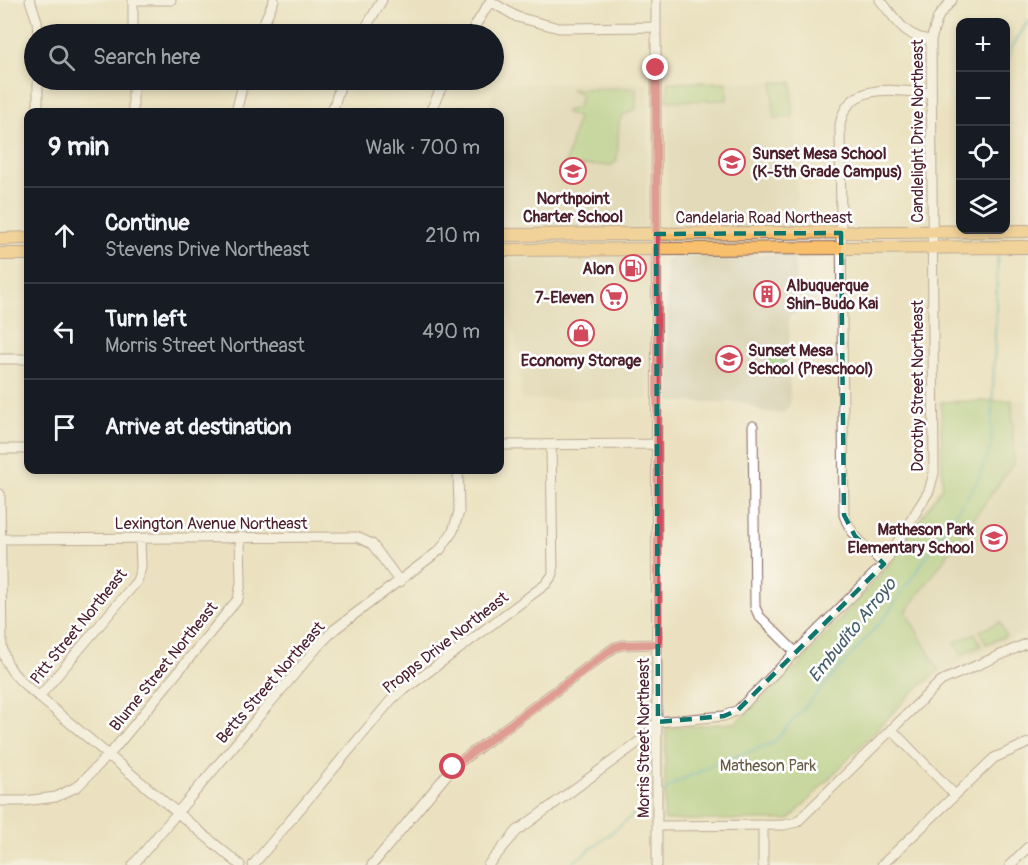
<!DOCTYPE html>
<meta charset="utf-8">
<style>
body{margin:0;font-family:Pangolin,sans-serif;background:#20242c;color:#f1f3f6}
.controls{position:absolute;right:18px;top:18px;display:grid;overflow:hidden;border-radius:12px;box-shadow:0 3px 9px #0003}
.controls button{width:54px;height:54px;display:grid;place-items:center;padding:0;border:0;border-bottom:2px solid #363941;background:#171b24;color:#f1f3f6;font:30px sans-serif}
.stop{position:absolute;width:18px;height:18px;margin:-14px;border:4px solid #d1495b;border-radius:50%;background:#fff}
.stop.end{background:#d1495b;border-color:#fff;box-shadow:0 2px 6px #0008}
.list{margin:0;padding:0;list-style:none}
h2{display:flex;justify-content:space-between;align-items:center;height:78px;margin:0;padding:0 24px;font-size:26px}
h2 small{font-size:20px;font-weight:400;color:#9ea1a6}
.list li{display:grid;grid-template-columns:39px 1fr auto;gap:18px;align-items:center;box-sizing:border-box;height:96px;padding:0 24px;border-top:2px solid #363941}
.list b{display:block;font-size:22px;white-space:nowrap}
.list p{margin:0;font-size:20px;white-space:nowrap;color:#9ea1a6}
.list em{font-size:20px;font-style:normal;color:#9ea1a6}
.icon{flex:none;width:33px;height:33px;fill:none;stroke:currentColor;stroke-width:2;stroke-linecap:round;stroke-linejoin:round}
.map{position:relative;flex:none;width:1028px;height:865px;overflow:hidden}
.search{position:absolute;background:#171b24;box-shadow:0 3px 9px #0003;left:24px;top:24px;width:480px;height:66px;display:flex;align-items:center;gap:15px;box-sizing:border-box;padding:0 21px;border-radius:33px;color:#9ea1a6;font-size:22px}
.panel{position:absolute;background:#171b24;box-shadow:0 3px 9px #0003;left:24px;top:108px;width:480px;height:366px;border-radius:12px}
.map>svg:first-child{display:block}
</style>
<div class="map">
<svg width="1028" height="865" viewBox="0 0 1028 865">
<rect width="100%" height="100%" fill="#fff"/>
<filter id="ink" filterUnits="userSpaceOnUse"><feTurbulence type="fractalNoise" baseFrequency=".0167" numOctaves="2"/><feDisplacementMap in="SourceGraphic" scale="12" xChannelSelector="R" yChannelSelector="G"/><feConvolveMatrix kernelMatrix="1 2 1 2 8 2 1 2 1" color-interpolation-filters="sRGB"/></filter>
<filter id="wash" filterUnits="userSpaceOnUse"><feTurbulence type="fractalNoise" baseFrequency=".008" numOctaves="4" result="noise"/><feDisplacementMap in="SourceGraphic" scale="24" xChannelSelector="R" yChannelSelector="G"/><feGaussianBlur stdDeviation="1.35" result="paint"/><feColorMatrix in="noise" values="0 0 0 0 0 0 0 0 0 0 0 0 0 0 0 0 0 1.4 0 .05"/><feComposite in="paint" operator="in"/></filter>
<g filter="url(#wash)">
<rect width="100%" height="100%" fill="#ebe1c0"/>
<!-- built -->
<path fill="#d9d1b1" d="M649,82l-3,147 -146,1v-118h-13l8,-28z
M668,82h128l1,147 -130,2z
M795,254l1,60 -7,1 1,90 -7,8 -20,-1 -19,-10h-75l-3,-142 7,-4z
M507,256h140l2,143 -128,1v-41l-13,-48z
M1012,400h16v231l-89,40 -33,-59 108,-149z"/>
<!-- green -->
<path fill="#9dca78" stroke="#747452" stroke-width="1.5" d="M668,82h59v18l-60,1z
M773,82h19v36h-19z
M636,88v21l-13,6 -4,7 -2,38 -5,5 -47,1 13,-49 -12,-4v-2l12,-4 3,-12 -9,-6z
M765 366a10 10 0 1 1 20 0a10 10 0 1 1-20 0Z
M1012,400l2,63 -108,149 33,59 -28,23 -122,126h-125l2,-92 69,-5 64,-58 89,-99 54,-79 -1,-85z
M1000,622l6,14 -20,8 -6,-13z
M975,633l6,13 -20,9 -6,-13z"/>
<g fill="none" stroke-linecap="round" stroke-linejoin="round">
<!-- stream -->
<path stroke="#3bacb7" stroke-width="2" d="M1006,67l5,-18 17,-28
M661,794l14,-11 42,-20 56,-20 112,-126 92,-135 14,-35 7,-197
M570,865l84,-66"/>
</g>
</g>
<g filter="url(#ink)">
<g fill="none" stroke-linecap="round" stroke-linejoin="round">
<defs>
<path id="minor" d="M30,0l7,21 1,13
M133,0h38
M133,0v34
M656,0l1,865
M880,0c16,19 24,37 51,40
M490,1l27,16 42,11 97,-1
M259,34l15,-34
M362,34l20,-34
M470,34l21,-34
M38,80v32
M133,80v32
M236,112l8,-32
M332,112l10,-32
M430,112l15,-32
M0,359h28
M753,426l2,181 4,9 37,37
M500,445l156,-1
M0,449h28
M0,494l2,152c4,26 19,35 37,51l201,168
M1,539l356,-2 15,7 28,38
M884,564c-16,-15 -33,-28 -40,-49l-4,-390c7,-45 57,-34 91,-32
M39,697l98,-116 4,-13 -1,-29
M891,729l64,66
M0,801h24l32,-4 22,-11 37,-38 123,-149 3,-16 -1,-46
M763,825v40
M658,826l126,-1 13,-3 144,-141 87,-38
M133,865l187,-221 15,-15 105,-79 13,-19 6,-19 -1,-42
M253,865l139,-166 154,-115 7,-10 -2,-129
M372,865l81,-98 162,-120 8,-2 35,-1
M488,865l29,-34 127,-93 14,-16 66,-6 14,-6 146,-146 45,-73 5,-18 -3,-433 7,-23 14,-17
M882,865l112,-107 34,-15
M1010,865l18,-18"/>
<path id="major" d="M500,235l528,-4
M0,239l28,-1
M500,250l528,-3
M0,254h28"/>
</defs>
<!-- minor casing -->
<use href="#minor" stroke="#82635f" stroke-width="11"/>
<!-- major casing -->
<use href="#major" stroke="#82635f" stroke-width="14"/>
<!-- minor -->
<use href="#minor" stroke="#fff" stroke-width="9"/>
<!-- major -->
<use href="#major" stroke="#f8bf6c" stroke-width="12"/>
</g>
</g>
<g fill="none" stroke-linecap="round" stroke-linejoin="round" filter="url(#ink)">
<!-- route -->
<path stroke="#d1495b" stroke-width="8" d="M453,767l162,-120 8,-2 35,-1 -2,-576"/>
</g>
<!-- marked area -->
<path d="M0 0H1028V865H0ZM841,233l3,282 11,21 29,28 -146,146 -14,6 -66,6 -2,-488z" fill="#ebe1c0" fill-opacity=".55" fill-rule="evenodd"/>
<path fill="none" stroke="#0f766e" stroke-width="4.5" stroke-dasharray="12 8" stroke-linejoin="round" d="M841,233l3,282 11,21 29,28 -146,146 -14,6 -66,6 -2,-488z"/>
<!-- icons -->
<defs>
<symbol id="school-ring" viewBox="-11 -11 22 22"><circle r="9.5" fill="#fff" stroke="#d1495b" stroke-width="1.5"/><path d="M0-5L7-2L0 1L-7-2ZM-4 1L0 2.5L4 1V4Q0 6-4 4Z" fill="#d1495b"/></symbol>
<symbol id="fuel-ring" viewBox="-11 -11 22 22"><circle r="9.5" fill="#fff" stroke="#d1495b" stroke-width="1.5"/><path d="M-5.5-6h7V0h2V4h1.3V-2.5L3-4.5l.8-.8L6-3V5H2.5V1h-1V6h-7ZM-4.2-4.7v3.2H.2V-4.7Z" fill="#d1495b"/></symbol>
<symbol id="building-ring" viewBox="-11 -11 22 22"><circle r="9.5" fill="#fff" stroke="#d1495b" stroke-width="1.5"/><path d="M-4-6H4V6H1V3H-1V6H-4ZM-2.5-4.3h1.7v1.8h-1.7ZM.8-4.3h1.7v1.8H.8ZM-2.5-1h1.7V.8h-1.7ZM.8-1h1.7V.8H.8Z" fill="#d1495b"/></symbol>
<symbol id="supermarket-ring" viewBox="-11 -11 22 22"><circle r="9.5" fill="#fff" stroke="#d1495b" stroke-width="1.5"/><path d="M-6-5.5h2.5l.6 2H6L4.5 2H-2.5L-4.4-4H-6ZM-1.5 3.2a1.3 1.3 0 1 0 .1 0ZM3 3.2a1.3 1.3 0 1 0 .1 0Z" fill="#d1495b"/></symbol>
<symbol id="shop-ring" viewBox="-11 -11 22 22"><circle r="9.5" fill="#fff" stroke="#d1495b" stroke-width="1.5"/><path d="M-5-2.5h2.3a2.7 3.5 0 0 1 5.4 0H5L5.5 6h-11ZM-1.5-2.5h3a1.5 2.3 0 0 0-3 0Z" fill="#d1495b"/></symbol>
</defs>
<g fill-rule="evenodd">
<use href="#school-ring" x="717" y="147" width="30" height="30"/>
<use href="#school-ring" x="558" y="156" width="30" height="30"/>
<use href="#fuel-ring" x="618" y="253" width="30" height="30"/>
<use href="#building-ring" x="752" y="279" width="30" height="30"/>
<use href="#supermarket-ring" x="599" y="282" width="30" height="30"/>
<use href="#shop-ring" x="566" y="318" width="30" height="30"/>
<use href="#school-ring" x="714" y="344" width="30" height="30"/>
<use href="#school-ring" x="979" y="523" width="30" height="30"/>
</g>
<g text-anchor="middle" stroke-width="5" stroke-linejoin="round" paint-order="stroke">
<!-- street labels -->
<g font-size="16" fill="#4a1f2b" stroke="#fff">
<text transform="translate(917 131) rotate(-90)" y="6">Candlelight Drive Northeast</text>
<text x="764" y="223">Candelaria Road Northeast</text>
<text transform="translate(917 386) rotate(-90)" y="6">Dorothy Street Northeast</text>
<text x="211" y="529">Lexington Avenue Northeast</text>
<text transform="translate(78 626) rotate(-51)" y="6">Pitt Street Northeast</text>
<text transform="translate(445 642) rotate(-38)" y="6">Propps Drive Northeast</text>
<text transform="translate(163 666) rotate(-51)" y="6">Blume Street Northeast</text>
<text transform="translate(270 682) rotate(-49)" y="6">Betts Street Northeast</text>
<text transform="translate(643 738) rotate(-90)" y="6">Morris Street Northeast</text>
</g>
<!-- poi labels -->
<g font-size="16" font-weight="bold" fill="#4a1f2b" stroke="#fff" text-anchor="start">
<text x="752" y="159">Sunset Mesa School<tspan x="752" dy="18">(K-5th Grade Campus)</tspan></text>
<text x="573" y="204" text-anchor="middle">Northpoint<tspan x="573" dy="18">Charter School</tspan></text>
<text x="614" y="274" text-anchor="end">Alon</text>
<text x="786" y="291">Albuquerque<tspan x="786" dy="18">Shin-Budo Kai</tspan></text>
<text x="594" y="303" text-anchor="end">7-Eleven</text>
<text x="748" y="356">Sunset Mesa<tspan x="748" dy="18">School (Preschool)</tspan></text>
<text x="581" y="366" text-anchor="middle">Economy Storage</text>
<text x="974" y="535" text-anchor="end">Matheson Park<tspan x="974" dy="18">Elementary School</tspan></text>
</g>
<!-- park labels -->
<g font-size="16" fill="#675b46" stroke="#fff">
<text x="768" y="771">Matheson Park</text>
</g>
<!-- water labels -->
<g font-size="18" font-style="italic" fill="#435e6a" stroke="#fff">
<text transform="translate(852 630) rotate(-51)" y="6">Embudito Arroyo</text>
</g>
</g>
</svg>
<div class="controls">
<button>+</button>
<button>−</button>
<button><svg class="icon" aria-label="locate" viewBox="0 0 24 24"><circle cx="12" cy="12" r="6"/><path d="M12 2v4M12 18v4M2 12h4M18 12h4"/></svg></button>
<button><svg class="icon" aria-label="layers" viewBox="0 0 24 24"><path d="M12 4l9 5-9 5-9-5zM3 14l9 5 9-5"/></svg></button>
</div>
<div class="stop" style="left:453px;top:767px"></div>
<div class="stop end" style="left:656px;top:68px"></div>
<div class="search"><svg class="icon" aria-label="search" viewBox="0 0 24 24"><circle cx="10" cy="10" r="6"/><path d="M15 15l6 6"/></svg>Search here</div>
<section class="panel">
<h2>9 min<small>Walk · 700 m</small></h2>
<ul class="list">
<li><svg class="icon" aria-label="ahead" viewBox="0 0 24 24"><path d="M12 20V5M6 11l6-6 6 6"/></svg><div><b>Continue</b><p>Stevens Drive Northeast</p></div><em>210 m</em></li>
<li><svg class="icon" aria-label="left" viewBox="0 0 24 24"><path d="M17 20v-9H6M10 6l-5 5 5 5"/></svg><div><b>Turn left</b><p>Morris Street Northeast</p></div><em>490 m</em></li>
<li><svg class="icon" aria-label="arrive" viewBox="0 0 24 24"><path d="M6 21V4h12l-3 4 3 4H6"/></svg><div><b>Arrive at destination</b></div></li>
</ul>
</section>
</div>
